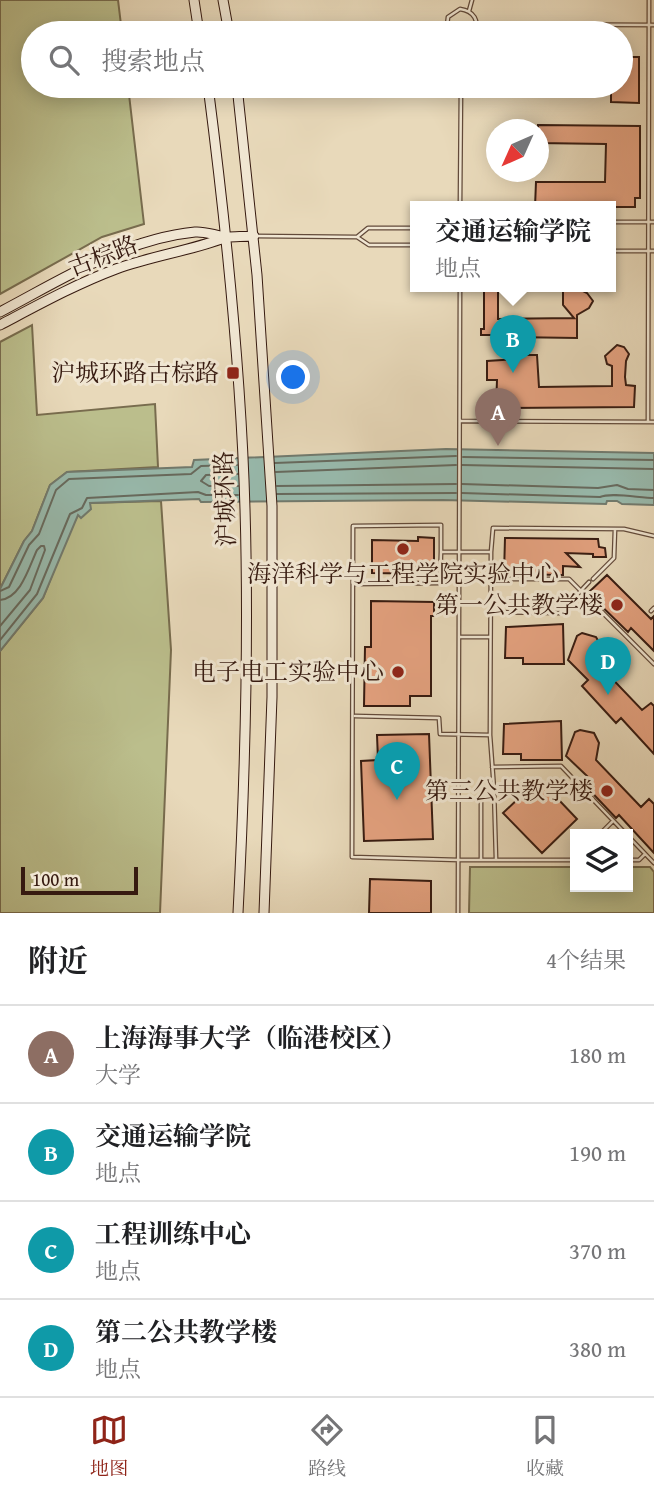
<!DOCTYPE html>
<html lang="zh">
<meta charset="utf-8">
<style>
body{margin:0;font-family:"Gentium Book Plus","Noto Serif SC",serif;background:#f6f6f6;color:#202124}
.controls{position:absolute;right:21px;bottom:21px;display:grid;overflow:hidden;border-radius:0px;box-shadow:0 4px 18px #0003}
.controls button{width:63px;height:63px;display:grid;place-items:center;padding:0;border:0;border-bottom:2px solid #e0e0e0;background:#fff;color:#202124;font:35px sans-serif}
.compass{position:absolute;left:486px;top:119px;width:63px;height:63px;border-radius:50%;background:#fff;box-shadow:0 4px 18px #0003;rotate:225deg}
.scale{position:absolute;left:21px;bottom:18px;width:117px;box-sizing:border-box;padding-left:7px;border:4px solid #361a10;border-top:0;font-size:19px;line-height:24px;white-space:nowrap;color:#361a10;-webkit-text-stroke:5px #f0e6d2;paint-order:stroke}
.you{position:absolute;left:294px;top:378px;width:24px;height:24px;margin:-18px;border:5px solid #fff;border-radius:50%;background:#1a73e8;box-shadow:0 0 0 10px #1a73e833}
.badge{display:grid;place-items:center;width:46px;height:46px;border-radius:50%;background:#8f2418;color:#fff;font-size:23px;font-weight:700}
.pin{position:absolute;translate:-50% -58px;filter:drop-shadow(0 2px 4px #0008)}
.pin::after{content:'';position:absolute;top:37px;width:24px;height:21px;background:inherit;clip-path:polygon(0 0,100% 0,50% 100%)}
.popup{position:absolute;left:410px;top:201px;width:206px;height:91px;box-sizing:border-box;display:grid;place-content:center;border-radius:0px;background:#fff;filter:drop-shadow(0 2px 5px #0005);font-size:23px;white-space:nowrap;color:#757577}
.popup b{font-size:26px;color:#202124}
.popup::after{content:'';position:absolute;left:50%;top:100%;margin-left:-14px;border:14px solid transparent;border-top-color:#fff}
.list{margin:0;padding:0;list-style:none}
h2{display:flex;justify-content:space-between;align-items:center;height:91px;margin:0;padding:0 28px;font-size:30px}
h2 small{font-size:23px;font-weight:400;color:#757577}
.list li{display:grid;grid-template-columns:46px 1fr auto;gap:21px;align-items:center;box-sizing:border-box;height:98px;padding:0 28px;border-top:2px solid #e0e0e0}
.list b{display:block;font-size:26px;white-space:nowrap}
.list p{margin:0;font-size:23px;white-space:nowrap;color:#757577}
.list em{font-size:23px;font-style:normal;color:#757577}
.icon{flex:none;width:38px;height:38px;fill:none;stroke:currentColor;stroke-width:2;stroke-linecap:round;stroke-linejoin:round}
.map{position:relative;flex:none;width:654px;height:913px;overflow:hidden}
.search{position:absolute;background:#fff;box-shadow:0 4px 18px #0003;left:21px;right:21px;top:21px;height:77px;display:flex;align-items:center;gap:18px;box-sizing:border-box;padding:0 24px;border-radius:38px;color:#757577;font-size:26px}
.sheet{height:483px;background:#fff}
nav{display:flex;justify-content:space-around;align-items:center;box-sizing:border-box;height:98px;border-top:2px solid #e0e0e0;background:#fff;font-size:19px;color:#757577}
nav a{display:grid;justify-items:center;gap:4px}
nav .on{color:#8f2418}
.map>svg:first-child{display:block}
</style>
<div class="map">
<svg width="654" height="913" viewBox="0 0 654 913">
<rect width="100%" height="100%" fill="#e8d9ba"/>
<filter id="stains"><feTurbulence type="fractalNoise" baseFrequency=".00286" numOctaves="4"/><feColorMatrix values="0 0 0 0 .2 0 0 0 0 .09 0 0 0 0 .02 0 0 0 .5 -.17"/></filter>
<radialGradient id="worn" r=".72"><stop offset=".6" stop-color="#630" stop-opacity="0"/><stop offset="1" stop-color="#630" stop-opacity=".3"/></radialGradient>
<!-- green -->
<path fill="#bbbe8c" stroke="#786c4e" stroke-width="2" d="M0,0h118l4,33h-89v53h95l16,138 -42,13 -102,57z
M32,325l5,90 118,-11 3,63 -91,5 -17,13 -18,46 -8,10 -24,48v-247z
M161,501l10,149 -11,263h-160v-262l43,-53 27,-68 8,-15 11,-12z
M470,867h105v20h53v-20h22l4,5v41h-185z"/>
<!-- water -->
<path fill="#98baad" stroke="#717a6e" stroke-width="2" d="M446,449l208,4v52l-32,-1 -5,-3h-10l-1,3 -163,-4 -242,2 -2,-3 -109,4 1,6 -10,9 -3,-3 -35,83 -43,53v-62l24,-48 8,-10 18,-46 17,-13 125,-5 2,-7z"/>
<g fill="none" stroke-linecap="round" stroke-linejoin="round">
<!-- shore -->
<path stroke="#676a5e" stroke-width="2" d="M463,457l191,3
M275,463l181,-7
M462,465l192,4
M276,472l180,-7
M238,474l-32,1 -5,6 8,5h29
M462,484l136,4 19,-3 11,4 26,1
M277,486l179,-2
M462,493l138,4c11,-5 40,1 54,1
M277,494l179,-1
M0,591l9,-4 20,-42 10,-11 17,-44 13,-11 122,-5 10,-8 36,-1
M0,600c21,-2 29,-33 37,-50l4,-4h3l1,4 -15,40 -30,36
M0,640l37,-46 33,-80 12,-6 5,-10 111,-6 8,3h32"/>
</g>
<!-- building -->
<path fill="#e5a280" stroke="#361a10" stroke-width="2" d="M621,57h18v46l-28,-1v-16h10z
M538,125l102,1v72h-5v9h-100l1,-25h69l1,-38 -68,-1z
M484,287h14v32l76,-1 -11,-13v-18h12l12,6 6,8 -4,7 -12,7v23l-67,-1v-6l-13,-1v5h-16v-6h3z
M617,345l7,2 5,7 -3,7 -1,16 1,8 9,1 -1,21 -138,1 1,-28h-10v-19l31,-2v-4h19l2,32 73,-1v-20l-5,-2 -2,-8z
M418,537l16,1v36l-62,-1v-33l46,1z
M505,538l93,1 1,8 6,1 1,9h-13v-3l-27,-1 14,14 -17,-1v9l-59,-1z
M607,575l44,44 3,-3v35l-23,-23 -3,4 -40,-39z
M371,601l63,1v14h-3v80h-21v10h-46l1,-59h6z
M563,624l1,40h-41v-6h-18l1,-31z
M582,633l14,4 5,9 -3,18 44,46 9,-7 3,3v48l-33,-36 -5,5 -34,-37 6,-6 -20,-20 9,-24z
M561,721l1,39h-41v-6h-18l1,-30z
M580,730l14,3 5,10 -3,17 45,47 8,-8 5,5v49l-35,-38 -3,3 -35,-37 6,-5 -21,-20 9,-24z
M429,734l4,105 -69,2 -3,-80 17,-1 -1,-25z
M539,779l38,40 -35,34 -39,-40z
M370,879l61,2v32h-62z"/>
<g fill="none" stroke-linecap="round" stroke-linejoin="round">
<defs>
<path id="lane" d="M469,11l3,-11
M477,24l177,1
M449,33l-2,-7 1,-9 12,-8c14,2 20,12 14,24
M460,207l1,-121
M611,222h43
M255,236l102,1
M357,237l11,-9h47
M357,237l12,8h46
M611,251h43
M461,421l193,1
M648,422l1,-422
M491,552l2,-24 131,1 30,7
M491,579h78l85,85
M593,579l21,-21 1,-29
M354,584l86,-1 1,-31
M651,611l3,-3
M490,612l70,1 29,-31
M459,637h31
M355,716l84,2 1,16 50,1
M492,767l69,-1 65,68
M600,834l12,-12
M628,836l26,27
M481,859v-70h13
M496,859l-2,-70 -4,-54 1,-183h-50v-27l-88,1 -1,331 107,3h116
M628,860h11l6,-6
M458,913l2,-626"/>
<path id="secondary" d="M194,0l5,33
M223,0l6,33
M208,86c18,140 33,282 37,423 4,135 0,269 -7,404
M237,86l20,189 15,231v191l-8,216
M0,312c61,-32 124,-73 195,-80 10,-1 21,4 32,5 8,0 18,-1 27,-1
M0,325c38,-20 76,-41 116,-56 36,-13 73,-18 108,-31"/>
</defs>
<!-- lane casing -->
<use href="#lane" stroke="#624a3a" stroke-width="5"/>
<!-- secondary casing -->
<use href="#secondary" stroke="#361a10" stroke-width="11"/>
<!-- lane -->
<use href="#lane" stroke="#f0e6d2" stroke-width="2.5"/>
<!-- secondary -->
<use href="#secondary" stroke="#f0e6d2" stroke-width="9"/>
</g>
<!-- markers -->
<g fill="#8f2418" stroke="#f0e6d2" stroke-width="2.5">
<rect x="226" y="366" width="14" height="14" rx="3.5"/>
<circle cx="403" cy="549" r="7"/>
<circle cx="617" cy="605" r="7"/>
<circle cx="398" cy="672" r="7"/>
<circle cx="607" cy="791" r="7"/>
</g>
<g text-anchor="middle" stroke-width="6" stroke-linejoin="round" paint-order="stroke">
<!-- street labels -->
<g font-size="24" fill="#361a10" stroke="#f0e6d2">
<text transform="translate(103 256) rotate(-21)" y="8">古棕路</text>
<text transform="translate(225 499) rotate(-92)" y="8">沪城环路</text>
</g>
<!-- poi labels -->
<g font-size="24" fill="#361a10" stroke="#f0e6d2" text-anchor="end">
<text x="219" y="381">沪城环路古棕路</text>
<text x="403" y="582" text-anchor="middle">海洋科学与工程学院实验中心</text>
<text x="603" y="613">第一公共教学楼</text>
<text x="384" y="680">电子电工实验中心</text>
<text x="593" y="799">第三公共教学楼</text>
</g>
</g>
<rect width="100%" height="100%" filter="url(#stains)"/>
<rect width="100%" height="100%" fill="url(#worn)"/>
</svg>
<div class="controls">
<button><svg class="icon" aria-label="layers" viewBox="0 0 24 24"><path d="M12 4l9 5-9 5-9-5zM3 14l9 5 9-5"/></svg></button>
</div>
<svg class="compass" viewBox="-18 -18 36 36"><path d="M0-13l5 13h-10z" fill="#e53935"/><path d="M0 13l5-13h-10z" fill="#757577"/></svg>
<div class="scale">100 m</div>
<div class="you"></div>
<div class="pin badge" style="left:498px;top:446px;background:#8d6e63">A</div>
<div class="pin badge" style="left:513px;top:373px;background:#0f9aa8">B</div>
<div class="popup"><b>交通运输学院</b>地点</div>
<div class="pin badge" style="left:397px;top:800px;background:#0f9aa8">C</div>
<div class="pin badge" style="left:608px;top:695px;background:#0f9aa8">D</div>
<div class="search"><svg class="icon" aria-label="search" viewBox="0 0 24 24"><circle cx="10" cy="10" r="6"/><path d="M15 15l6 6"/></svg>搜索地点</div>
</div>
<section class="sheet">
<h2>附近<small>4个结果</small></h2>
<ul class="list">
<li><span class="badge" style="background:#8d6e63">A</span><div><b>上海海事大学（临港校区）</b><p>大学</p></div><em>180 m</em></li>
<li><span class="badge" style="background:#0f9aa8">B</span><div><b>交通运输学院</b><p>地点</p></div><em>190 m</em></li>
<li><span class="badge" style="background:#0f9aa8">C</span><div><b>工程训练中心</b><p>地点</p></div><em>370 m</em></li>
<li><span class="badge" style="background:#0f9aa8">D</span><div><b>第二公共教学楼</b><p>地点</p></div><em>380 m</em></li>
</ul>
</section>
<nav>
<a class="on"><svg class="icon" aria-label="map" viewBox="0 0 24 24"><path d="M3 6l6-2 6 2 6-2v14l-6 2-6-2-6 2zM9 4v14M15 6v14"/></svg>地图</a>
<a><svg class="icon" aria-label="directions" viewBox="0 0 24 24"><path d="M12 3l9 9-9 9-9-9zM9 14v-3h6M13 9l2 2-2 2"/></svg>路线</a>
<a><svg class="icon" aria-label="saved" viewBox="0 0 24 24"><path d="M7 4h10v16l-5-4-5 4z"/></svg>收藏</a>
</nav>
